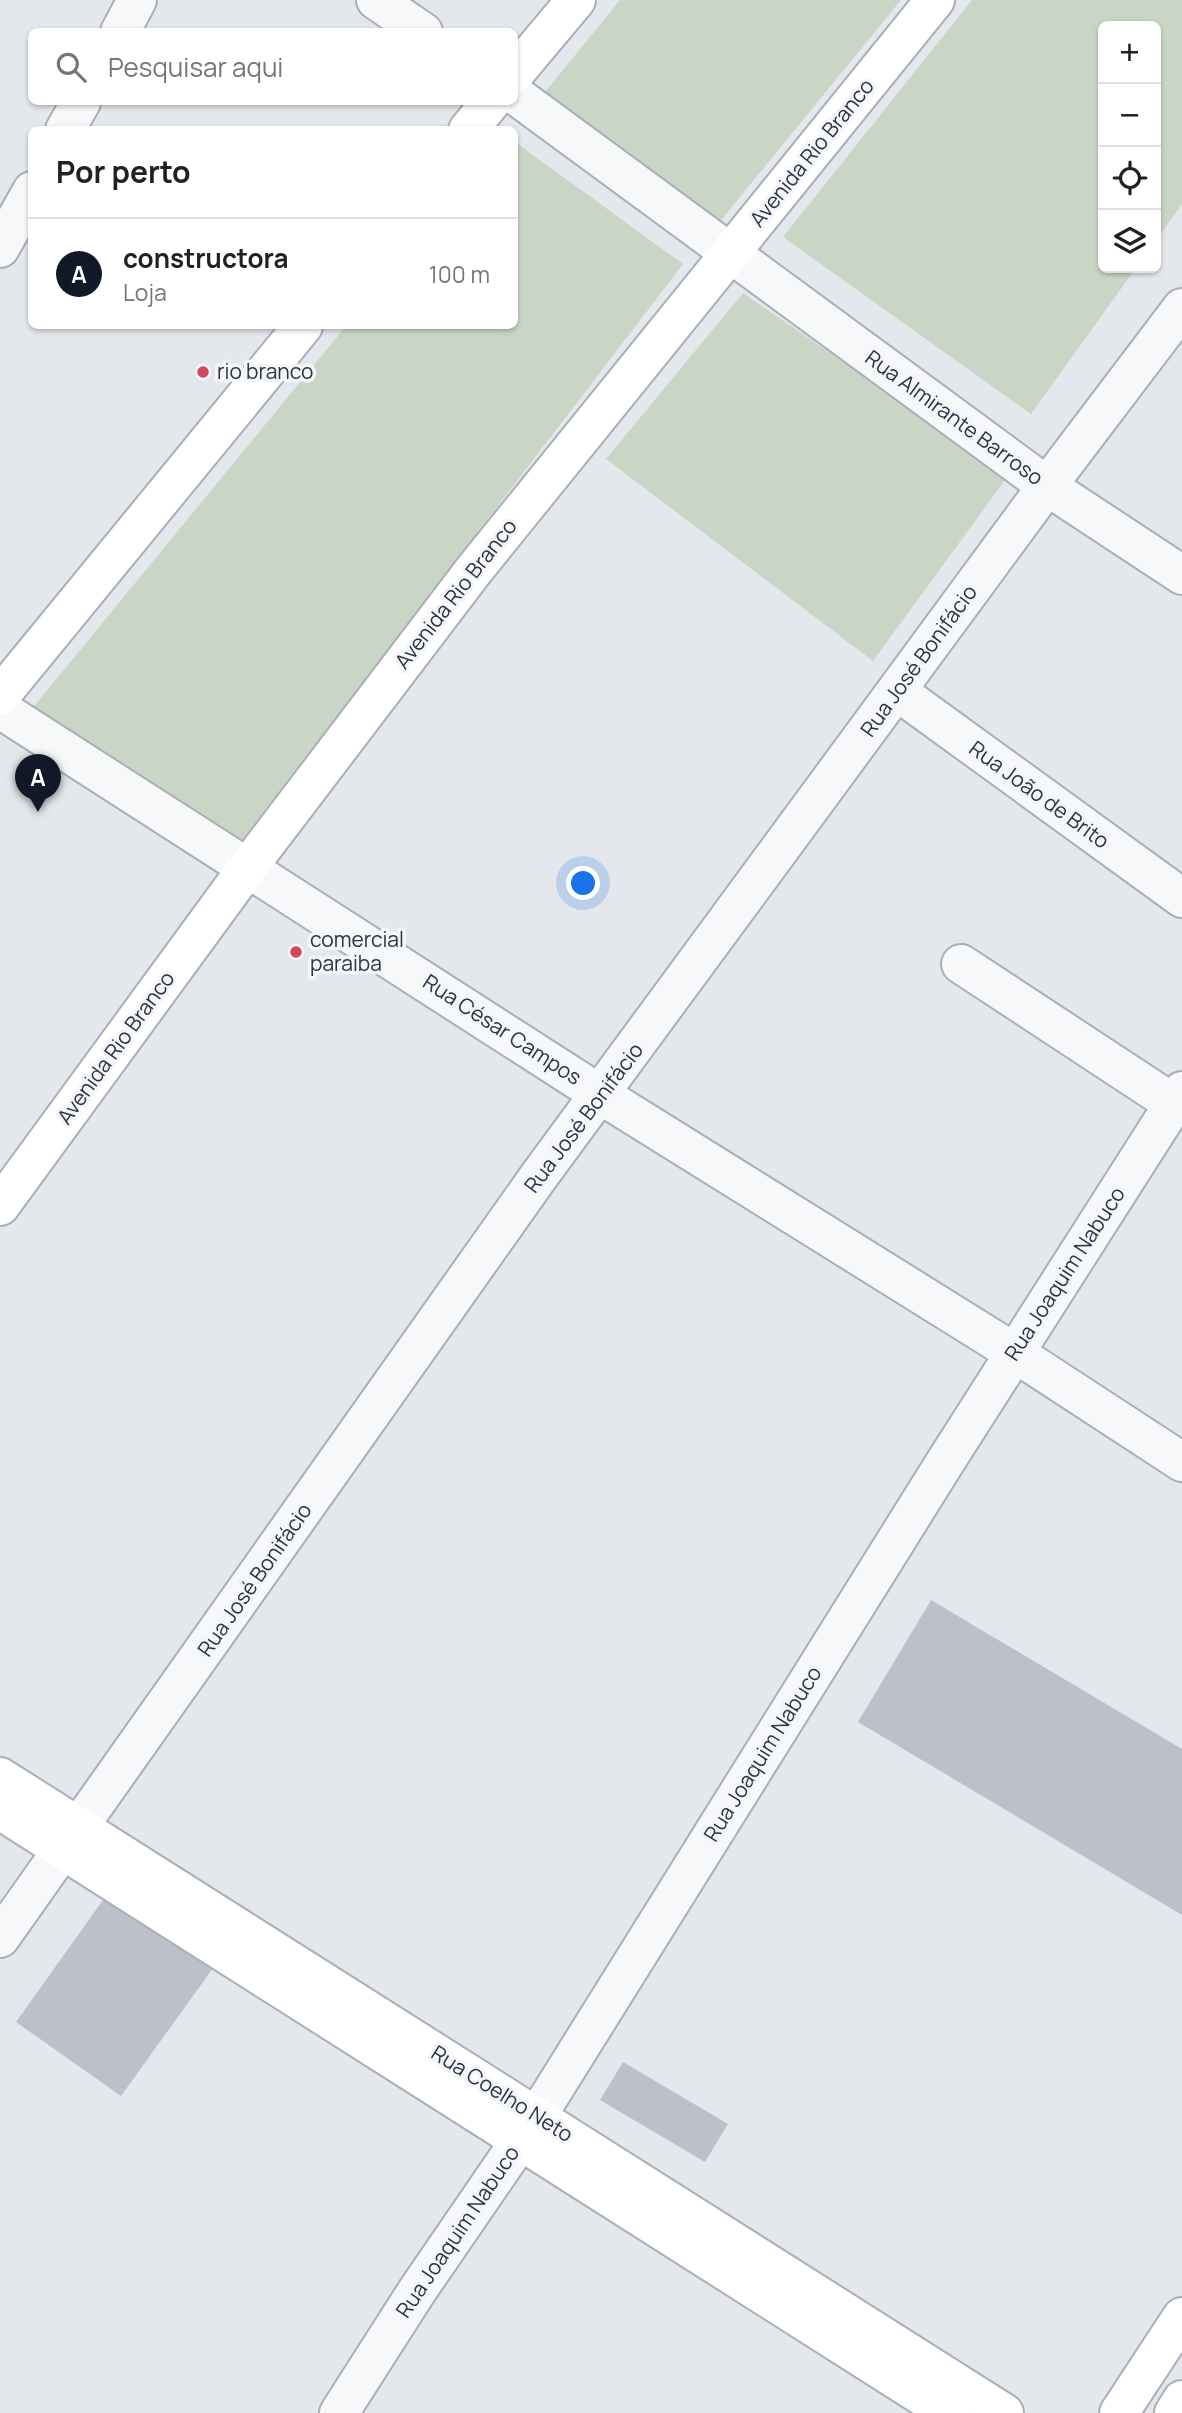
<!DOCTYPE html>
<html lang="pt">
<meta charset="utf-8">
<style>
body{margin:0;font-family:Manrope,sans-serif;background:#f6f6f6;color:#202124}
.controls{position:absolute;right:21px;top:21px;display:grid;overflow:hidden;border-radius:10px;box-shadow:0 2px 5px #0004}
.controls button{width:63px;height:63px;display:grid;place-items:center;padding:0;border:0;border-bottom:2px solid #e0e0e0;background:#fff;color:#202124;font:35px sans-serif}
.you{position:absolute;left:584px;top:884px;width:24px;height:24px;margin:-18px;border:5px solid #fff;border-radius:50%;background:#1a73e8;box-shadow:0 0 0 10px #1a73e833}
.badge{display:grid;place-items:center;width:46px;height:46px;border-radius:50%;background:#111827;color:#fff;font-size:23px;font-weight:700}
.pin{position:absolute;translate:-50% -58px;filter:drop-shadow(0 2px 4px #0008)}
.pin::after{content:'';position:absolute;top:37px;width:24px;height:21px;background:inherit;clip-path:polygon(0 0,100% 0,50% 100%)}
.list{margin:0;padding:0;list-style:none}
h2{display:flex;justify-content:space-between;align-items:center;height:91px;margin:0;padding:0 28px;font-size:30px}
h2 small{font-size:23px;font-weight:400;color:#757577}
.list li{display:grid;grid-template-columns:46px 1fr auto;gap:21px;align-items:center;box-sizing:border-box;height:112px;padding:0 28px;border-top:2px solid #e0e0e0}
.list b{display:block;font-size:26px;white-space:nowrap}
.list p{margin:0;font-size:23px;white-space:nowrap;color:#757577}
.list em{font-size:23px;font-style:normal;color:#757577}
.icon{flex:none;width:38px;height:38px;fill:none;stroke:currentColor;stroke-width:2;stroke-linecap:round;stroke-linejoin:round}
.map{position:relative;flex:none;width:1182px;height:2413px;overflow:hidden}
.search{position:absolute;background:#fff;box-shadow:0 2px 5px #0004;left:28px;top:28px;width:490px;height:77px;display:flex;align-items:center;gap:18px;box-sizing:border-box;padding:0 24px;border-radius:10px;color:#757577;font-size:26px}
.panel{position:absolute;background:#fff;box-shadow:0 2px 5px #0004;left:28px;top:126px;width:490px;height:203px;border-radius:10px}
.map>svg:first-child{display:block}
</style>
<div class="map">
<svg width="1182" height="2413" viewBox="0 0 1182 2413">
<rect width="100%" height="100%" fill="#e4e7ec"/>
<!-- green -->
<path fill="#c9d6c5" d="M620,0h281l-184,225 -176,-128z
M972,0h210v204l-26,36v-214h-53v242h33l-105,146 -248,-177z
M515,142l168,122 -453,592 -199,-146 315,-384h168z
M743,293l265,183 -135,185 -267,-202z"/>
<!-- building -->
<path fill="#bbc0ca" d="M931,1600l251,149v166l-324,-193z
M108,1893l105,75 -92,128 -105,-74z
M623,2062l105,62 -23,38 -105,-62z"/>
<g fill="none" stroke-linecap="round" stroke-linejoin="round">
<defs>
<path id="street" d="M376,0l47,32
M120,32l17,-32
M514,94l533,392 135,89
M65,130l16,-28
M0,248l32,-57
M897,691l285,207
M0,709l601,386 414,258 167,109
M961,964l213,140
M0,1938l539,-762 508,-690 135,-178
M339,2413l78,-122 120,-175 407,-652 238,-373"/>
<path id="secondary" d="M514,74l62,-74
M468,130l23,-28
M0,696l303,-370
M0,1206l248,-339 226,-297 461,-570
M0,1777l1004,636
M0,1810l949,603
M1119,2413l63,-96
M1174,2413l8,-13"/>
</defs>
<!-- street casing -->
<use href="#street" stroke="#a9aeb7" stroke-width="42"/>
<!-- secondary casing -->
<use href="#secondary" stroke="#a9aeb7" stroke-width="42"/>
<!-- street -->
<use href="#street" stroke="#f7f8fa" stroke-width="38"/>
<!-- secondary -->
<use href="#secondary" stroke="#fff" stroke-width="38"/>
</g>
<!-- markers -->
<g fill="#d1495b" stroke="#f4f6f9" stroke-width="2.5">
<circle cx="203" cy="372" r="7"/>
<circle cx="296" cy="952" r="7"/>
</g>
<g text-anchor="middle" stroke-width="7" stroke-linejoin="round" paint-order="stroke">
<!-- street labels -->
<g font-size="21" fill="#2b3445" stroke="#f4f6f9">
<text transform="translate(812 153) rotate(-51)" y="7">Avenida Rio Branco</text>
<text transform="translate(954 418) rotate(36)" y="7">Rua Almirante Barroso</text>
<text transform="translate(456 594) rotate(-52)" y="7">Avenida Rio Branco</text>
<text transform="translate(919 661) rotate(-54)" y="7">Rua José Bonifácio</text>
<text transform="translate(1039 795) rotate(36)" y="7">Rua João de Brito</text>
<text transform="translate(502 1030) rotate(33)" y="7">Rua César Campos</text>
<text transform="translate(116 1048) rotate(-54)" y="7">Avenida Rio Branco</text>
<text transform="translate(584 1118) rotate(-53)" y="7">Rua José Bonifácio</text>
<text transform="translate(1065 1274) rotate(-57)" y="7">Rua Joaquim Nabuco</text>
<text transform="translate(255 1580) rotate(-55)" y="7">Rua José Bonifácio</text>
<text transform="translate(763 1754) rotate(-58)" y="7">Rua Joaquim Nabuco</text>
<text transform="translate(502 2094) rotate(32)" y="7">Rua Coelho Neto</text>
<text transform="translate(458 2232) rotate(-56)" y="7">Rua Joaquim Nabuco</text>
</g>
<!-- poi labels -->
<g font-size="21" fill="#2b3445" stroke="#f4f6f9" text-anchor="start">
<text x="217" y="379">rio branco</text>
<text x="310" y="947">comercial<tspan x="310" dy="24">paraiba</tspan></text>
</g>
</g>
</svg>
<div class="controls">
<button>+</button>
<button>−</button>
<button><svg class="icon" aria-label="locate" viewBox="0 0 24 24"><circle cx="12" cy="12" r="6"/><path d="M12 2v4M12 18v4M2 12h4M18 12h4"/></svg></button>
<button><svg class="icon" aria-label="layers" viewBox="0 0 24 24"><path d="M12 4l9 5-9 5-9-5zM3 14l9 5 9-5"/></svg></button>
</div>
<div class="you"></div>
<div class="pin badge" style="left:38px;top:812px">A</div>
<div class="search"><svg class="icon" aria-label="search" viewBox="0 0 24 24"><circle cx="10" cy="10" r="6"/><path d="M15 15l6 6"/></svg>Pesquisar aqui</div>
<section class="panel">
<h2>Por perto<small></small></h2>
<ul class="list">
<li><span class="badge">A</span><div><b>constructora</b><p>Loja</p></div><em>100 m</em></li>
</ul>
</section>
</div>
